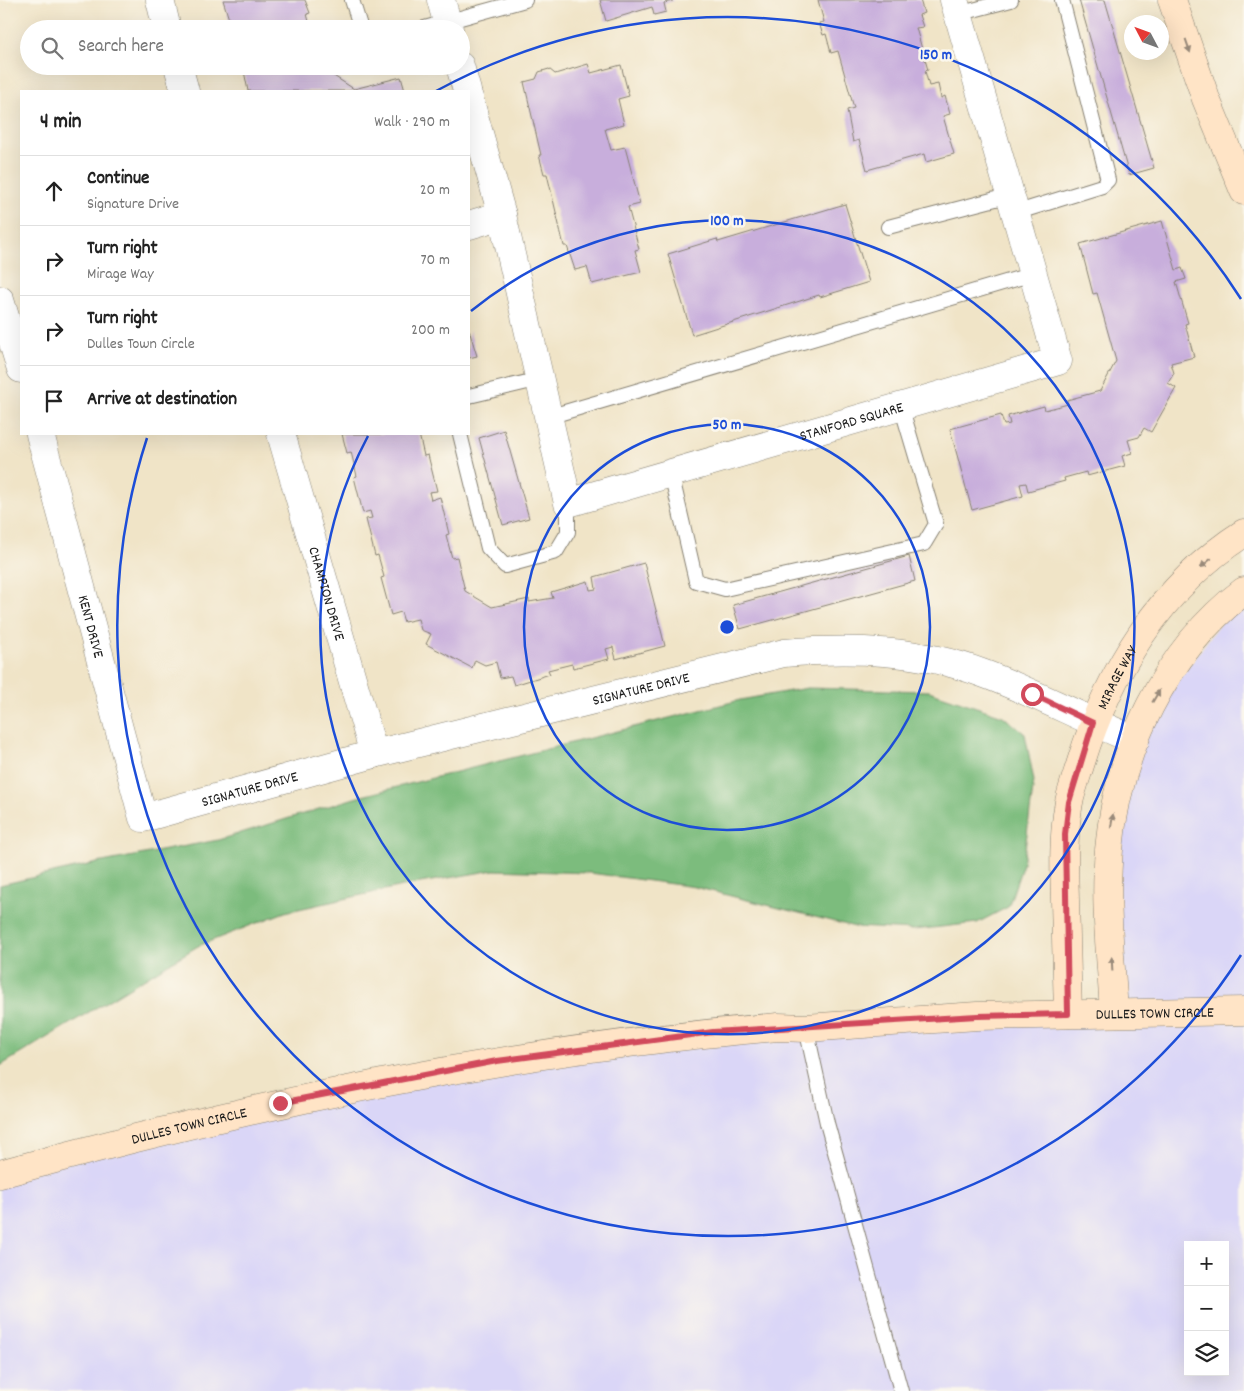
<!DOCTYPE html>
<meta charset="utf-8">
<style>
body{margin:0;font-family:Dekko,sans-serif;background:#f6f6f6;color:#222}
.controls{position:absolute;right:15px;bottom:15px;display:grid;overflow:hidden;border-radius:0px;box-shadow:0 5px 20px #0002}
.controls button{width:45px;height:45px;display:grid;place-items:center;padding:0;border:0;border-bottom:1px solid #e0e0e0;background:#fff;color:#222;font:25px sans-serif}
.compass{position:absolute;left:1124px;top:15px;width:45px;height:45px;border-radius:50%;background:#fff;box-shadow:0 5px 20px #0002;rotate:311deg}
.stop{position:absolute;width:15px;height:15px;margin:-11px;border:4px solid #d1495b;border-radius:50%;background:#fff}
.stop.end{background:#d1495b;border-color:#fff;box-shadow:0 1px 5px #0008}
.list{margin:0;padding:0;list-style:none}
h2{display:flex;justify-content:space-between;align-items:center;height:65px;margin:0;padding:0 20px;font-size:21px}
h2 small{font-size:16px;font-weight:400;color:#767676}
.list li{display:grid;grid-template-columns:32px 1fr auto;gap:15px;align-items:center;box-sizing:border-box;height:70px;padding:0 20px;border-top:1px solid #e0e0e0}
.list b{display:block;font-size:19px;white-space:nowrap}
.list p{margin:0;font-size:16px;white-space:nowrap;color:#767676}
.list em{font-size:16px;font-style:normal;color:#767676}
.icon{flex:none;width:28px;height:28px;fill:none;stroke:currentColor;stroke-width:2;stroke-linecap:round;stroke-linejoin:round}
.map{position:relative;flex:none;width:1244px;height:1391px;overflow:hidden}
.search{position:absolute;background:#fff;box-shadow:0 5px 20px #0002;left:20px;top:20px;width:450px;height:55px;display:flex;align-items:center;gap:12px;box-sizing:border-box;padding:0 18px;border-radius:28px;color:#767676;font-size:19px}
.panel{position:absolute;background:#fff;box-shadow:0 5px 20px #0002;left:20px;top:90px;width:450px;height:345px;border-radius:0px}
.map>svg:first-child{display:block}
</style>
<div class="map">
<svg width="1244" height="1391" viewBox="0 0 1244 1391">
<rect width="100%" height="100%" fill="#fbf7ec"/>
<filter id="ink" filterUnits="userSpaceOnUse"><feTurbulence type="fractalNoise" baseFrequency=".02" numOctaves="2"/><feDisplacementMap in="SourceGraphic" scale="10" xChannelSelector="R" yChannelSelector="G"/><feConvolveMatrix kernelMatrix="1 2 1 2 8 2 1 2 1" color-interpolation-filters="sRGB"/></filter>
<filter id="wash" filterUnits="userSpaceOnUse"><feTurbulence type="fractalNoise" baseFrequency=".0096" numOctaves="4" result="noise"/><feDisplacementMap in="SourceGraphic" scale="20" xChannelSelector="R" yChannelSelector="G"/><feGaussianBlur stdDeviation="1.12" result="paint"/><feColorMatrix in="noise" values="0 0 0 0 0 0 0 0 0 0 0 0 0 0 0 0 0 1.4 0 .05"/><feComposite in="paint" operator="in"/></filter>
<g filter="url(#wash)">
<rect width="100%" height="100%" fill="#f0e4c7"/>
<!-- built -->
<path fill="#dad6f7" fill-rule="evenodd" d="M1244,591v800h-1244v-217l497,-113 617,-48 -7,-125 28,-148zM1188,1245h37v127h-37z"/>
<!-- forest -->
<path fill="#7bbc7d" stroke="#4c6c4c" d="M807,688l122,3 74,25 22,18 9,47 -11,83 -15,43 -31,16 -63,7 -59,-3 -160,-40 -105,-14 -96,-3 -91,16 -118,26 -87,34 -198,120v-181l97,-22 121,-23 140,-43 382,-97z"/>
<g id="blocks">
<!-- building -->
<path fill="#c8aedc" d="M223,0h82l5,13 -3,1 4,15h-79z
M600,0h73v1l-9,2 2,9 -12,3 -2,-8 -46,14z
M818,0h102l4,13 -5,2 4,12 -7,1 12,42 -3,1 4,15 9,-2 3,14 4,-2 5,18 -7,2 11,38 -28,8 -2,-8 -57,16 -8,-30 -6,2 -6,-32 7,-2 -16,-57 -7,2 -5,-19 -3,1 -4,-12 5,-1z
M1079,0h26l49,168 -25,7z
M588,64l3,9 30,-8 8,31 -11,3 6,25 -19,5 6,21 14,-3 15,57 -12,3 11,42 -4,1 6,22 -49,12 -5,-17 -12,3 -8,-24h-3l-17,-72h-3l-5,-19h2l-17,-73 12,-3 3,-7 10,-3 6,5z
M243,66h82l1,5 28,18 47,-12 4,14h-157z
M845,204l24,78 -49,15 -1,-2 -127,40 -24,-81 49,-15 1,3z
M1162,221l14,49 6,-2 4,11 -10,3 12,41 -3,1 9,33 -23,6 3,10 -6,10 8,5 -25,44 -7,-4 -5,9 -11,3 4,13 -10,3 3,10 -38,10 -1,-4 -22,6 1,3 -37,10 -2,-8 -6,1 3,12 -51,14 -22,-81 51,-14 3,10 6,-1 -2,-8 36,-10 1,4 23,-6 -1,-4 33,-9 16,-30 -19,-68 -4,1 -13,-50z
M469,330l8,26 -8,2z
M504,430l25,88 -26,7 -24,-87z
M342,434h77l5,22 4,-1 9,36 -8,1 2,8 9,-3 9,37 -3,1 6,23 5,-1 8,34 27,16 37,-8v3l24,-4 -2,-6 37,-11 2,9 6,-1 -2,-12 50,-14 21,83 -49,13 -3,-12 -7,2 3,10 -36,9 -1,-4 -24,6 2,4 -36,11 -3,-9 -11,2 -4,-16 -11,3 -10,-5 -3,8 -46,-24 5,-10 -10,-4 -3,-11 -14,3 -3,-10 -10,3 -10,-37 3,-1 -6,-22 -3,1 -9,-37 6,-1 -2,-7 -7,2 -9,-36 3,-1 -6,-24 -4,1z
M909,556l6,25 -175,48 -7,-24z"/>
</g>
</g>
<g filter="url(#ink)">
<use href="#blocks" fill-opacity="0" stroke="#868072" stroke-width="1"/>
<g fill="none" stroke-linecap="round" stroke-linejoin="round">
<defs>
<path id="lane" d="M352,0l9,29
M958,14l53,-14
M421,29l104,-29
M1015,213l87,-27 6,-6 -46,-180
M888,227l123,-32
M469,396l71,-17
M548,417l485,-143
M460,434l28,114 17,18 51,-14 12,-20v-29
M671,473l25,108 29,8 199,-45 12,-20 -35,-118
M806,1028l21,95 74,268"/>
<g id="street">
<path d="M160,0l7,29"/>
<path d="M441,0l8,29"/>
<path d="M178,66l7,25"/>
<path d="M460,66l7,25"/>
<path id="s1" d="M469,98l33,117 66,288 490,-142 -104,-361"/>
<path d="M469,225l33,-10"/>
<path d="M0,300l21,69"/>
<path id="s2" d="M40,434l103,384 231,-64 410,-101c67,-5 134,-4 198,20 52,19 101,46 153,67"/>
<path id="s3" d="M281,434l93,320"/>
</g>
<g id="secondary">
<path d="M1172,0l34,99 38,92"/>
<path d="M1114,1013c-3,-54 -10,-109 -5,-163 8,-98 56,-199 135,-259"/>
<path id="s4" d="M1068,1014c-1,-38 -2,-76 -3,-114 -1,-32 -2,-66 4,-98 3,-13 8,-27 12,-40 28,-91 81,-177 163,-229"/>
<path id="s5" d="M0,1174c255,-71 514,-125 778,-147l28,1 171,-12 267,-5"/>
</g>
</defs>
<!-- lane casing -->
<use href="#lane" stroke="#868072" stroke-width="16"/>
<!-- street casing -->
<use href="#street" stroke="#868072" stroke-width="29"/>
<!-- secondary casing -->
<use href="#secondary" stroke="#868072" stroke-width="29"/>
<!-- lane -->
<use href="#lane" stroke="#fff" stroke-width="14"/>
<!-- street -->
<use href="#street" stroke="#fff" stroke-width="28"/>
<!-- secondary -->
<use href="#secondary" stroke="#ffe4c6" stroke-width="28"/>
</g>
<!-- one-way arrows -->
<defs><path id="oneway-solid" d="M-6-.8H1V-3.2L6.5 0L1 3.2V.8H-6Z" transform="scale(1.25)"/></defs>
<g fill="#998a7a">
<use href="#oneway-solid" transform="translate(1188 46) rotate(71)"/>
<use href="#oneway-solid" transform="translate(1206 563) rotate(140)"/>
<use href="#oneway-solid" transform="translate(1156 696) rotate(-60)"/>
<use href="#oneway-solid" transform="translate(1112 821) rotate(-81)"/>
<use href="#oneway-solid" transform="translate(1112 964) rotate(-93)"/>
</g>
</g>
<g fill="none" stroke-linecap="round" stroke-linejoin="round" filter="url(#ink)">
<!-- route -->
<path stroke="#d1495b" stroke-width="6" d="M280,1103l217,-42 216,-29 264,-16 91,-2 -3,-180 4,-32 24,-79 -61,-29"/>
</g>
<!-- distance rings -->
<g fill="none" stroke="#1d4ed8" stroke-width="2.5">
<circle cx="727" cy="627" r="203"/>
<path d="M471 311A407 407 0 1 1 368 436"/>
<path d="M1241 955A610 610 0 0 1 147 438M436 91A610 610 0 0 1 1241 299"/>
</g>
<g text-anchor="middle" stroke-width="5" stroke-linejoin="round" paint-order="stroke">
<!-- street labels -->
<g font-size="15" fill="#1c1c1c" stroke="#fbf7ec">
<text dy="5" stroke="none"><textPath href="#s1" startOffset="712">STANFORD SQUARE</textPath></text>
<text dy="5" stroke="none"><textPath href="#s3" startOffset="166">CHAMPION DRIVE</textPath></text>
<text dy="5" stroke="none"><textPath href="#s2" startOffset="199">KENT DRIVE</textPath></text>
<text dy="5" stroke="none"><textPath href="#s4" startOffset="346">MIRAGE WAY</textPath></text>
<text dy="5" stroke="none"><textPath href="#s2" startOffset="912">SIGNATURE DRIVE</textPath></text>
<text dy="5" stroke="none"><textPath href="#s2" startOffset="508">SIGNATURE DRIVE</textPath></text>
<text dy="5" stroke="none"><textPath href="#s5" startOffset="1170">DULLES TOWN CIRCLE</textPath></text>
<text dy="5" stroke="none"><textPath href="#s5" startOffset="195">DULLES TOWN CIRCLE</textPath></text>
</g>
</g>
<circle cx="727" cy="627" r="8" fill="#1d4ed8" stroke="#fbf7ec" stroke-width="2.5"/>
<g font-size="15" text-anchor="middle" font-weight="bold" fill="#1d4ed8" stroke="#fbf7ec" stroke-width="5" stroke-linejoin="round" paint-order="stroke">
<text x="936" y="59">150 m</text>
<text x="727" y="225">100 m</text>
<text x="727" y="429">50 m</text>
</g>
</svg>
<div class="controls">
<button>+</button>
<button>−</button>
<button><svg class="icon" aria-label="layers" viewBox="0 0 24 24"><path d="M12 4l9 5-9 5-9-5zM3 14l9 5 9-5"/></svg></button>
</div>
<svg class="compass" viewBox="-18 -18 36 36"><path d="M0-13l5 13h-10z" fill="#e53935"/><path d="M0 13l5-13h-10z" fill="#767676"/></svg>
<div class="stop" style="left:1032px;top:694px"></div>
<div class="stop end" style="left:280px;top:1103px"></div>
<div class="search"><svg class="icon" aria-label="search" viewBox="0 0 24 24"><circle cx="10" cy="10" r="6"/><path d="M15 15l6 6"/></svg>Search here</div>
<section class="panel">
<h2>4 min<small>Walk · 290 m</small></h2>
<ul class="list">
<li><svg class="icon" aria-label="ahead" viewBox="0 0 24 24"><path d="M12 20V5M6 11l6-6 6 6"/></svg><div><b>Continue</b><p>Signature Drive</p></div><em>20 m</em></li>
<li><svg class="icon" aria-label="right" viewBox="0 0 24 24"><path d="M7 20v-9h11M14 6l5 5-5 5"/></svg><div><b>Turn right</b><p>Mirage Way</p></div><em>70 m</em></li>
<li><svg class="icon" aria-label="right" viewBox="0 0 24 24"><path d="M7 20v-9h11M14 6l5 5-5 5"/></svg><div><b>Turn right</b><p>Dulles Town Circle</p></div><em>200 m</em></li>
<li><svg class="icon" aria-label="arrive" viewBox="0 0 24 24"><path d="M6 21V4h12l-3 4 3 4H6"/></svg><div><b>Arrive at destination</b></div></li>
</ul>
</section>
</div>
